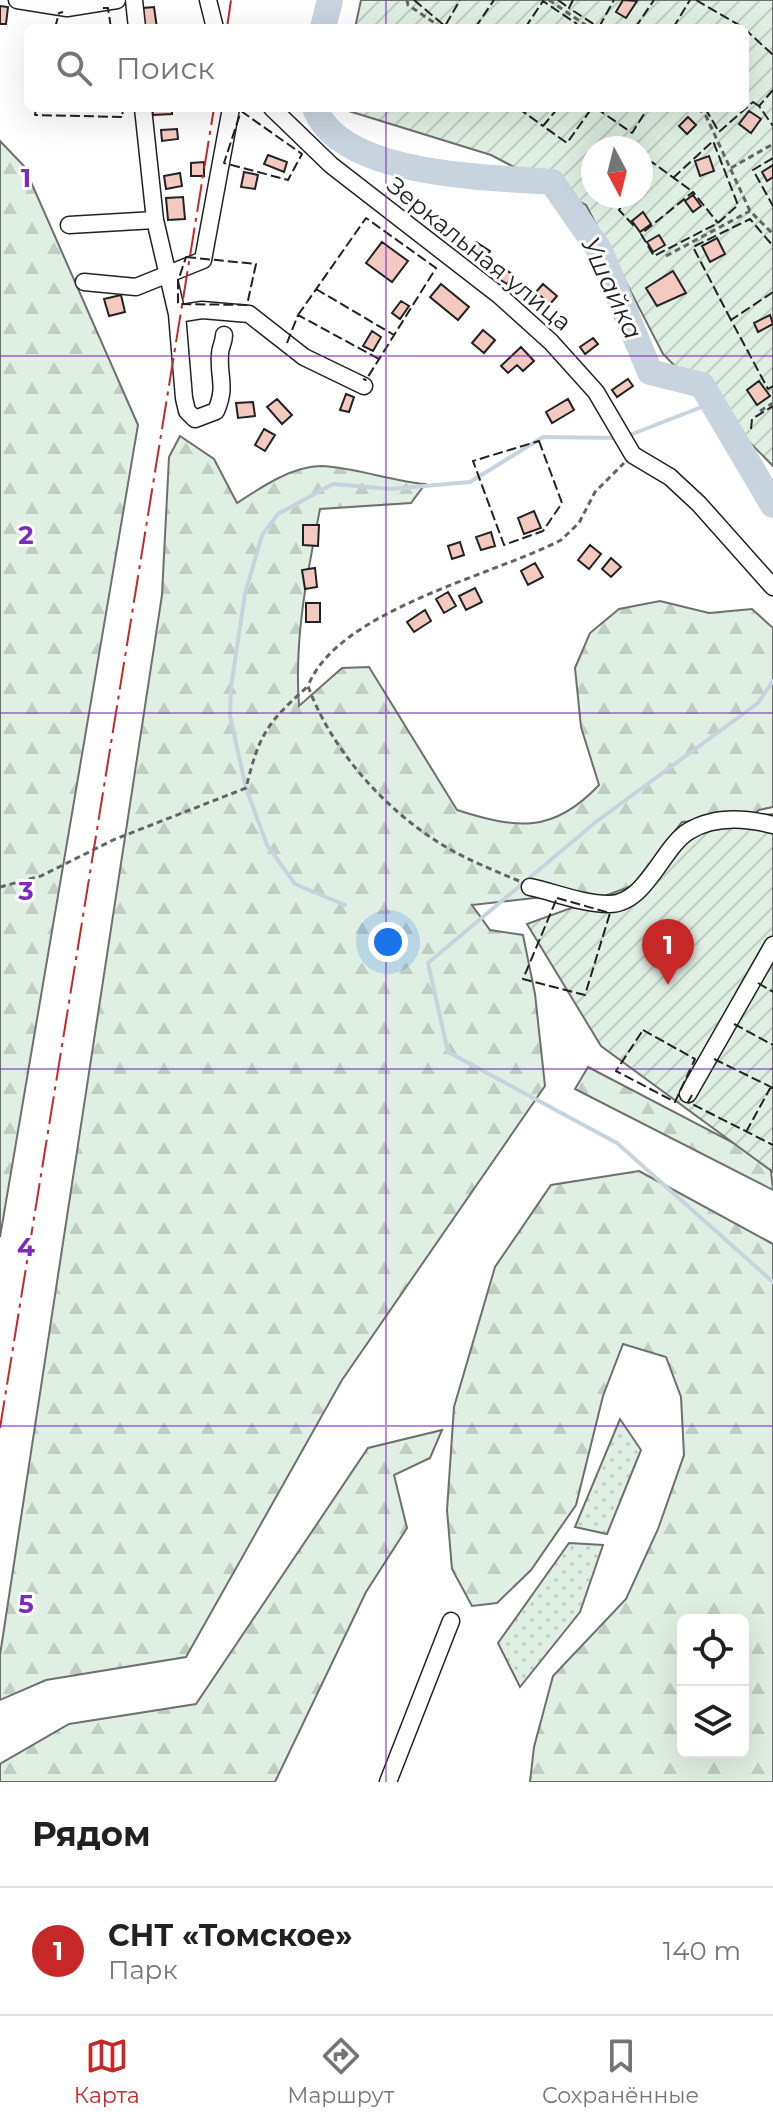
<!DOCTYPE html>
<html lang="ru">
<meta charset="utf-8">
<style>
body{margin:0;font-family:Montserrat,sans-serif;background:#f2f2f2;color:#202124}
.controls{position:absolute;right:24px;bottom:24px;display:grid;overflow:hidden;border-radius:12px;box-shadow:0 8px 32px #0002}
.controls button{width:72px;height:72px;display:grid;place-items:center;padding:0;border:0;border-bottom:2px solid #e0e0e0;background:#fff;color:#202124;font:40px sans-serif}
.compass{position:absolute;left:581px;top:136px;width:72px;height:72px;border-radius:50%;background:#fff;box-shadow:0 8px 32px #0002;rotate:173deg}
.you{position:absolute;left:388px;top:942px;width:28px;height:28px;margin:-20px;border:6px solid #fff;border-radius:50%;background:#1a73e8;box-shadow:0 0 0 12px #1a73e833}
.badge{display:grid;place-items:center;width:52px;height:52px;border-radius:50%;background:#c62828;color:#fff;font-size:26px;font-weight:700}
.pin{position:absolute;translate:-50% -66px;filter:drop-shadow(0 2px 4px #0008)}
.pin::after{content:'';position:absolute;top:42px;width:28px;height:24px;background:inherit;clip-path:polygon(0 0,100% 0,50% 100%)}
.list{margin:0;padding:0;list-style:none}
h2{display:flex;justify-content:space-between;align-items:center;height:104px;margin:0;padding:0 32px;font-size:34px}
h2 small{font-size:26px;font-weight:400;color:#757577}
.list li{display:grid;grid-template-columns:52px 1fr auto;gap:24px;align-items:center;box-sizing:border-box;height:128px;padding:0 32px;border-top:2px solid #e0e0e0}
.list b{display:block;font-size:30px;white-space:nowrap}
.list p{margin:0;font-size:26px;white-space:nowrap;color:#757577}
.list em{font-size:26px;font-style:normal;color:#757577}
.icon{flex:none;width:44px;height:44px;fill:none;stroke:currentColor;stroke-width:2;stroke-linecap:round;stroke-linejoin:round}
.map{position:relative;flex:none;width:773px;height:1782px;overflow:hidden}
.search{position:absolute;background:#fff;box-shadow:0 8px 32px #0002;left:24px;right:24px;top:24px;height:88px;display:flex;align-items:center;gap:20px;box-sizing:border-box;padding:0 28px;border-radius:12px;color:#757577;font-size:30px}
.sheet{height:232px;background:#fff}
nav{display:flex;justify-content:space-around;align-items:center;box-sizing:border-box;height:112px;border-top:2px solid #e0e0e0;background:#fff;font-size:22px;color:#757577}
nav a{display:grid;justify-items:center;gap:4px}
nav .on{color:#c62828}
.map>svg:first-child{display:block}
</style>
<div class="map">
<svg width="773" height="1782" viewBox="0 0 773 1782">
<defs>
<pattern id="grass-dots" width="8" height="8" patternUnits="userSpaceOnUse" patternTransform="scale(2)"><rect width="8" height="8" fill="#e0efe3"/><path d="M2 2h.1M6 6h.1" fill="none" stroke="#c0cdc2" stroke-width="1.8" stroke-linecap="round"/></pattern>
<pattern id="forest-firs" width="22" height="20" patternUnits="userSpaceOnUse" patternTransform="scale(2)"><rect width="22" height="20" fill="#e0efe3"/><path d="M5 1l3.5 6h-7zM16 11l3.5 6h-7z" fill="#c0cdc2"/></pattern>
<pattern id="garden-furrows" width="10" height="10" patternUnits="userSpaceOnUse" patternTransform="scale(2)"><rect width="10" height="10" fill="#e0efe3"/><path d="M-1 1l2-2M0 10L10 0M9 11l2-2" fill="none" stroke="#c0cdc2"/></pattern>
</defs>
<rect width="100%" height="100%" fill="#fff"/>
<!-- grass -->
<path fill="url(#grass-dots)" stroke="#6f6f6f" stroke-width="2" d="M620,1419l21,31 -34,84 -32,-7z
M569,1543l34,2 -23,67 -60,75 -22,-44z"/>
<!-- forest -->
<path fill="url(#forest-firs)" stroke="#6f6f6f" stroke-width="2" fill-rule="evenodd" d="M0,141l24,25 114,259 -138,812z
M180,436l34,23 23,44c23,-15 55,-37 84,-37 31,1 71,15 104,18l-14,19 -91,6c-13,66 -26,130 -21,197l43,-38 27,-1 88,143c60,19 96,24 142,-25l-18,-58 -6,-59 15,-35 29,-24 41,-8 49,12 43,-4 21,19v179l-14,3 -15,13 -130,76 -45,-5 -97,11 18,25 33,5 12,59 10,92 -203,294 -156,277 -140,23 -46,20v-45l162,-1060 7,-138z
M588,1067l182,95 3,28 -198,-101z
M639,1171l134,73v538h-243l4,-35 19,-71 73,-77 32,-70 26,-74 -3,-58 -15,-40 -43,-13 -20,52 -27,109 -45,65 -34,33 -25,3 -20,-37 -5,-59 7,-103 41,-140 56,-82zM683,1620h60v132h-60z
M442,1430l-12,28 -36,17 13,53 -41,64 -91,190h-275v-18l69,-40 127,-20 172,-256z"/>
<!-- garden -->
<path fill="url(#garden-furrows)" stroke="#6f6f6f" stroke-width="2" fill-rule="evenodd" d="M361,0h412v466l-110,-112 -77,-149 -95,-50 -152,-47h406v-80h-390zM593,148h48v48h-48z
M773,814v358l-172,-126 -74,-122 105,-38 50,-64z"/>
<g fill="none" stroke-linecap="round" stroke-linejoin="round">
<!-- stream -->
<path stroke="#c7d3dd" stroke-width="4" d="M627,436l85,-33
M773,681l-15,22 -161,118 -169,142 20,89 169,91 156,139
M345,905l-50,-21 -28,-39 -21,-57 -16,-72 1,-29 14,-93 17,-59 16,-21 55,-30 57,5 80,-7 73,-45 75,1"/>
<!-- river -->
<path stroke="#c7d3dd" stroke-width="26" d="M323,28l7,-28
M315,108c26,69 175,69 237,74l48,69 50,121 52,13 71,120"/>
</g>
<!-- building -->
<path fill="#f3c9c0" stroke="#222" stroke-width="2" d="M623,0l14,1 -11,17 -10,-6z
M0,6l8,1 -2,17h-6z
M154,7l3,21h-12l-2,-20z
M152,108h20v6l-19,1z
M749,111l12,8 -10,14 -12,-9z
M688,117l8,8 -9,9 -8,-8z
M177,129l1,10 -16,2 -1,-11z
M268,155l19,7 -3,10 -20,-8z
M709,156l5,15 -14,5 -5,-15z
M204,162v14h-13v-13z
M773,165v12l-6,4 -5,-9z
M244,172l14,3 -3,14 -14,-2z
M180,173l2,13 -16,3 -2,-13z
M693,195l8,11 -8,6 -8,-11z
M183,197l2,22 -17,1 -2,-22z
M643,212l8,12 -11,8 -8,-11z
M659,235l6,10 -12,7 -6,-10z
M717,238l8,16 -15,8 -8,-16z
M382,242l26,19 -16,21 -26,-19z
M476,242l14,9 -6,10 -15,-9z
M503,267l10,8 -6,9 -11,-7z
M673,271l13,22 -29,13 -11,-18z
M441,284l28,23 -11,13 -28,-23z
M543,284l14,12 -7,8 -14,-12z
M121,295l4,17 -16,4 -5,-17z
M401,301l8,5 -9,13 -8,-6z
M770,315l3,9 -15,8 -4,-9z
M483,330l12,10 -11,13 -12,-10z
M372,331l9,6 -8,14 -10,-5z
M593,338l5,6 -13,10 -5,-7z
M521,347l13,14 -11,10 -6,-6 -9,8 -7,-7z
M628,379l5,7 -16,11 -5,-7z
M759,381l11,15 -13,9 -10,-15z
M346,394l8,3 -5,15 -9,-2z
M277,399l15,16 -10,9 -15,-17z
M568,399l6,11 -22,13 -6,-11z
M253,402l2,14 -17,2 -2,-15z
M264,429l11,6 -10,16 -10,-6z
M534,511l7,17 -17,6 -6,-16z
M303,525h16l-1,21 -15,-1z
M491,532l4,14 -14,4 -5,-13z
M460,542l4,13 -12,4 -4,-13z
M590,545l11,9 -12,15 -11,-9z
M611,558l10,9 -10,10 -9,-8z
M535,563l8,14 -15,8 -7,-14z
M315,568l2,19 -12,2 -3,-19z
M475,588l7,14 -16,8 -7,-14z
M448,592l8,14 -12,7 -8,-14z
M306,603h14v19h-14z
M425,610l6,11 -17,11 -7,-10z"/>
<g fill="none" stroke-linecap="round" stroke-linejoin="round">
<defs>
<path id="minor" d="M17,0l50,8 50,-8
M134,0l3,28
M208,0l7,28
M143,108l12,112 22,94 7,84 3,13 8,8 21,-8c11,-25 2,-34 4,-57 0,-7 4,-11 4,-19
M272,108l59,57 169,131 51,46 45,50 37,63 37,22 29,27 74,83
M69,225l86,-5
M84,282l52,5 67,-27 28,-152
M177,314l25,-4 47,4 55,43 60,29
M530,887c24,5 53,17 78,17 38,1 54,-57 81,-73 25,-15 57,-13 84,-6
M688,1094l85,-149
M388,1782l63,-161"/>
</defs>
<!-- minor casing -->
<use href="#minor" stroke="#222" stroke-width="19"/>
<!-- path -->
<path stroke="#646464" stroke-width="3" stroke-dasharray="6 4" stroke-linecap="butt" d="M407,0l1,5 34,23
M549,0l41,28
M698,108l8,8 44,95 23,23
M731,168l42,-24
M666,256l84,-45
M760,411l13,-8
M519,881c-26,-11 -54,-22 -78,-37 -58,-36 -110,-95 -133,-158 30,-76 184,-110 253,-146l18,-17 16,-31 29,-29
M0,887l41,-11 72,-36 133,-52c13,-53 20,-64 61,-101"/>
<!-- minor -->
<use href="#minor" stroke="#fff" stroke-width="16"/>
<!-- fence -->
<path stroke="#222" stroke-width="2" stroke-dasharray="10 4" stroke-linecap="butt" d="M414,0l31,26 15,-26
M558,0l11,8
M573,0l-4,8 29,19
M696,0l48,28
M103,8h5l3,20
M599,27l15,-27
M55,28l4,-15 4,-1
M475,28l19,-28
M525,28l18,-27 34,23
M635,28l19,-28
M673,28l17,-28
M745,36l3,-4 25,23
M773,90l-14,16 14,20
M36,108l-1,7 88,2 -1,-9
M518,108l25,18
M558,108l-15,18 24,17 25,-35
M596,108l36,25 16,-25
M705,108l14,24 34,-30 6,4
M241,111l61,43 -14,26 -64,-17z
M773,158l-20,12 20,36
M641,178l11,-16 41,30
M673,178l40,-37 25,64 -20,18 -64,33 -13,-22 52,-42 25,31
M628,196l-9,14 16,17
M186,257l70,7 -9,41 -69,-1v-23z
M316,289l78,46
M773,292l-42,28 37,69 5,-3
M298,315l68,-97 70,50 -70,112 -3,-1
M731,320l-38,-73 57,-28 23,27
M287,343l11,-28 81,44
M751,429l1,-10 21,-13
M539,441l23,62 -19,28 -39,14 -31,-84z
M557,898l53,15 -25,82 -62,-16z
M758,983l15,9
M734,1024l39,21
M643,1030l52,29 -20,43 -59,-31z
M714,1059l59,29
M692,1095l-4,7 85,43
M746,1132l27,-49"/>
<!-- power -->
<path stroke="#c62828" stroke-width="2" stroke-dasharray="28 6 4 6" stroke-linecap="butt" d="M227,28l4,-28
M0,1428l214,-1320"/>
</g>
<!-- grid -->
<path fill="none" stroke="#7b2cbf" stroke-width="2" stroke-opacity="0.55" d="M386,0v28M386,108v1674M0,356h773M0,713h773M0,1069h773M0,1426h773"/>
<g text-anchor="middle" stroke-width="6" stroke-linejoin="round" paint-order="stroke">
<!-- street labels -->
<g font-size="24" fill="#222" stroke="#fff">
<text transform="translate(479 254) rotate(39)" y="8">Зеркальная улица</text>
</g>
<!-- water labels -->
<g font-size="26" font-style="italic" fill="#222" stroke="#fff">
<text transform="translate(612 288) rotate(65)" y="9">Ушайка</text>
</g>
</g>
<g font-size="26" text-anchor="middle" font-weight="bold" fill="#7b2cbf" stroke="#fff" stroke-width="6" stroke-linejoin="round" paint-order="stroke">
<text x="26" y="187">1</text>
<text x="26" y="544">2</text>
<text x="26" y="900">3</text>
<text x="26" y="1256">4</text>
<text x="26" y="1613">5</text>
</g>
</svg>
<div class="controls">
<button><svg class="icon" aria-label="locate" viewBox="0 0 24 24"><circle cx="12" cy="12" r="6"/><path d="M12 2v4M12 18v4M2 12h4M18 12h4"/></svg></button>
<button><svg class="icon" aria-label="layers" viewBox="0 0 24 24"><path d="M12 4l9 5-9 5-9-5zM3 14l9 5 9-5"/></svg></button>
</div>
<svg class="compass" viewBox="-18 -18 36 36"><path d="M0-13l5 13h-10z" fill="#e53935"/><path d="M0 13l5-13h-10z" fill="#757577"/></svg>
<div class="you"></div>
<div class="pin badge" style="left:668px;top:985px">1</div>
<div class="search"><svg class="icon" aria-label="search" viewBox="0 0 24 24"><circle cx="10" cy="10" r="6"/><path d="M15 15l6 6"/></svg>Поиск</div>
</div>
<section class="sheet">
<h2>Рядом<small></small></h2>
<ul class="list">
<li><span class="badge">1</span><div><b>СНТ «Томское»</b><p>Парк</p></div><em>140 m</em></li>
</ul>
</section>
<nav>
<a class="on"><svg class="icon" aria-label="map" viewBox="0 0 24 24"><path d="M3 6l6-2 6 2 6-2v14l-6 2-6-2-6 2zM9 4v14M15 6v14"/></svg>Карта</a>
<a><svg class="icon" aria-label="directions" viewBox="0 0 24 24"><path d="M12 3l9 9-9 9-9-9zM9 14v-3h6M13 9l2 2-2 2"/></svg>Маршрут</a>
<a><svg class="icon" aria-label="saved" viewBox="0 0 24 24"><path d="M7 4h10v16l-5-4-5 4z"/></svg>Сохранённые</a>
</nav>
